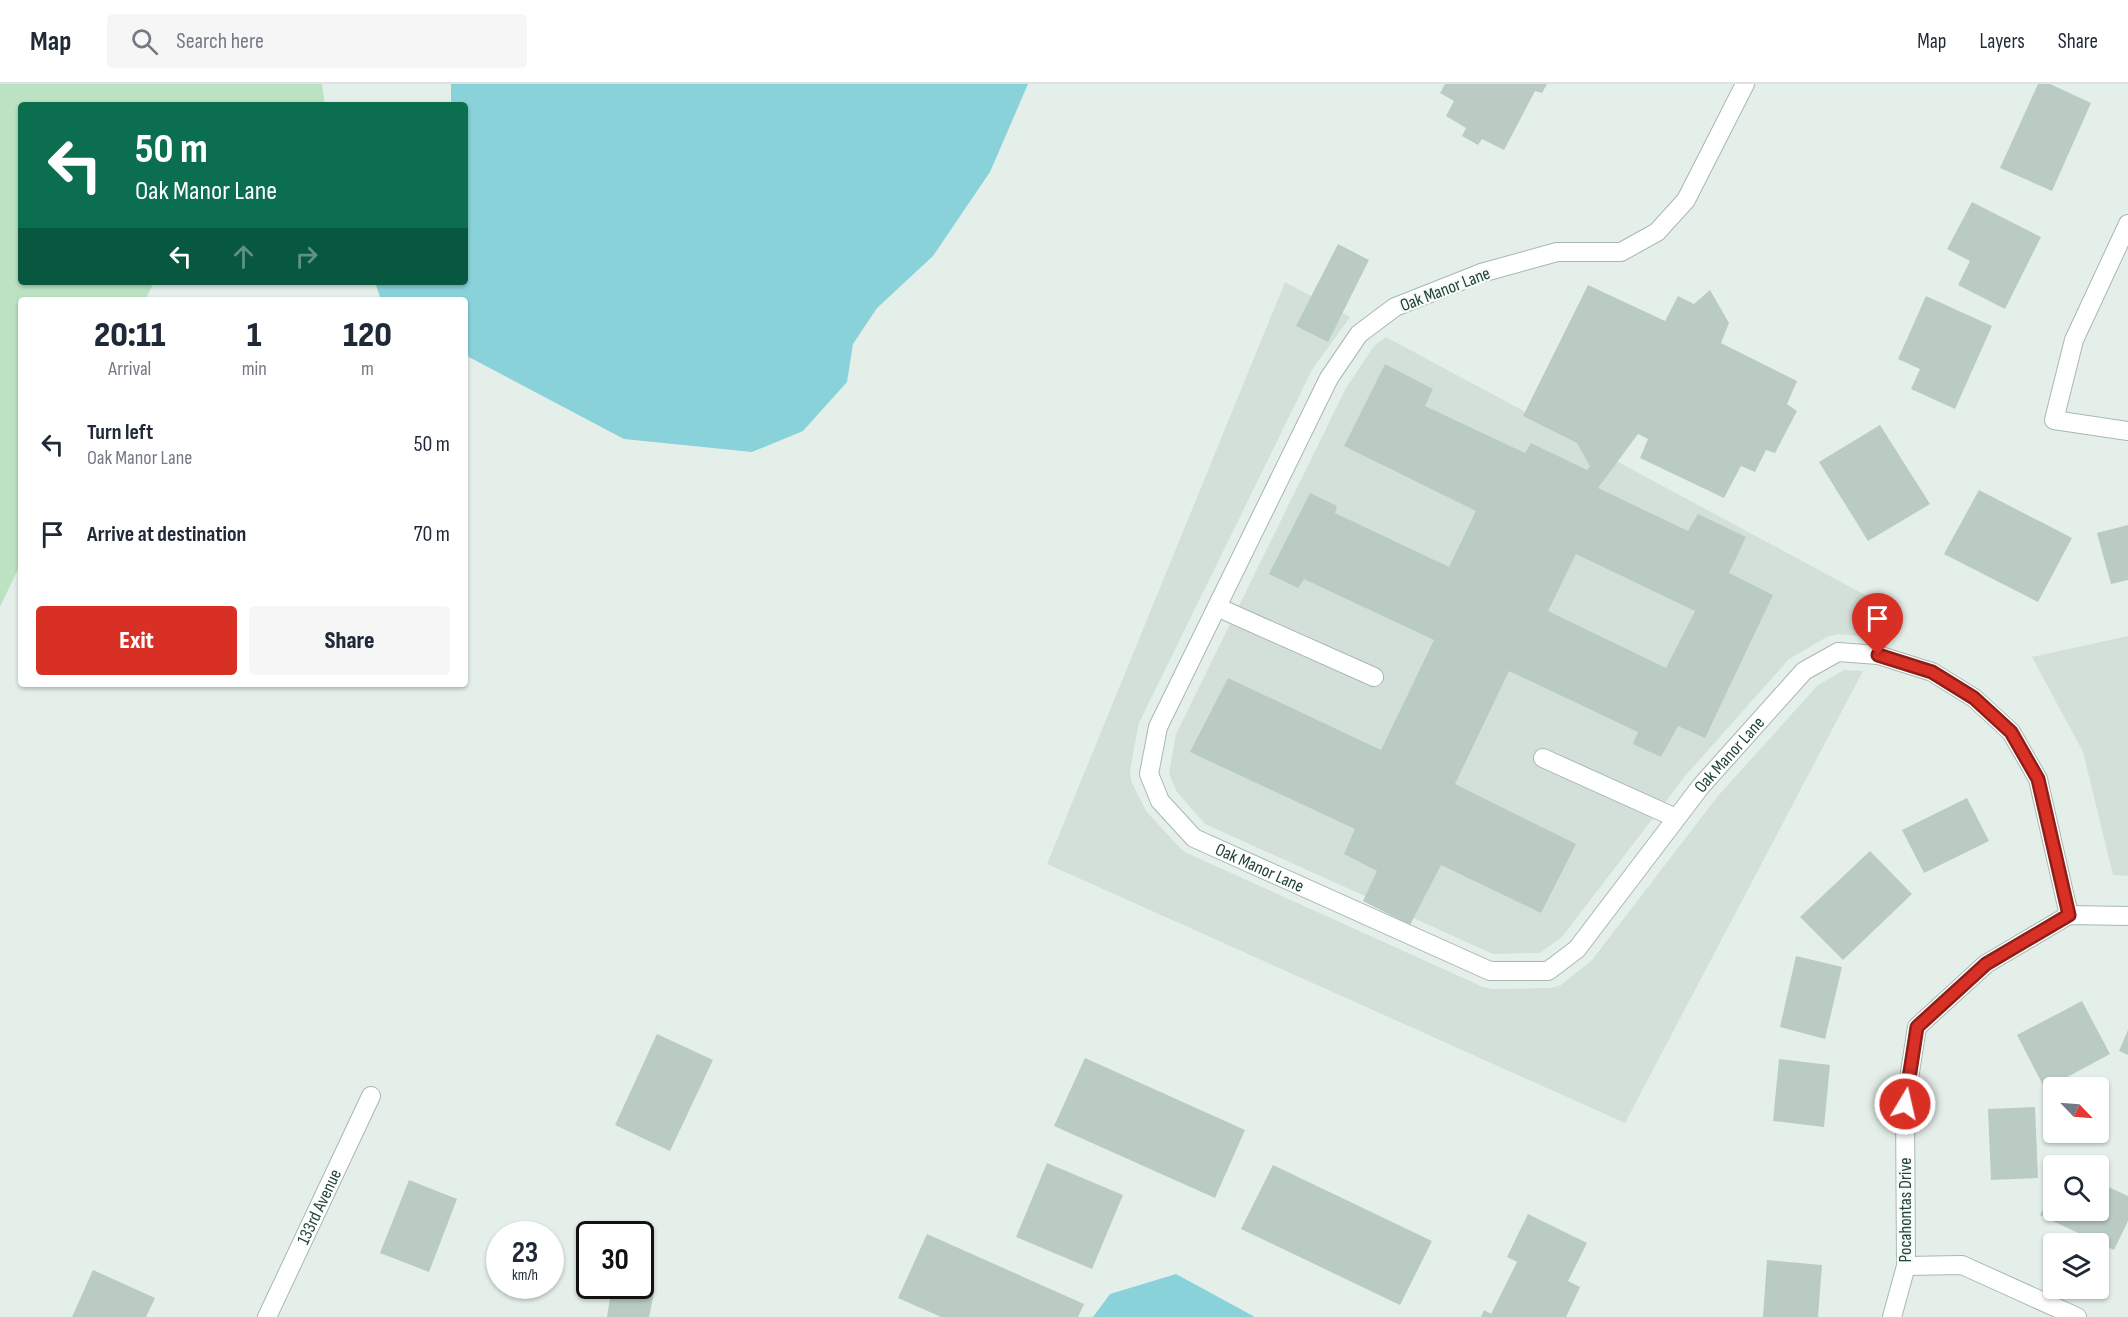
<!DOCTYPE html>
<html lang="en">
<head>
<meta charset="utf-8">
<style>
	:root { --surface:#fff; --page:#f6f6f7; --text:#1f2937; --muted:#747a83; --line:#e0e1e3; --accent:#d93025 }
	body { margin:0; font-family:"Sofia Sans Condensed",sans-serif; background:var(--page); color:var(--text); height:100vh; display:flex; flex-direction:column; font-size:22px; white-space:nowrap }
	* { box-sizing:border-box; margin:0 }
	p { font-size:20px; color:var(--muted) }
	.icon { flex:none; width:33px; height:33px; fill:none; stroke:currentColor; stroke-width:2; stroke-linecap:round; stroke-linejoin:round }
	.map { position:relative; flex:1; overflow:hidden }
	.side { position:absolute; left:18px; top:213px; width:450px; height:390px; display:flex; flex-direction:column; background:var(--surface); border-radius:6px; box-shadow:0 2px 4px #0004 }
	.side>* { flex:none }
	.top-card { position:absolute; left:18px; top:18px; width:450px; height:183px; border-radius:6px; box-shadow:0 2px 4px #0004; background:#0b6e4f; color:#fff; overflow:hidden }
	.needle { width:39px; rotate:115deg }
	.fabs { position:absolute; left:2043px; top:993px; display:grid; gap:12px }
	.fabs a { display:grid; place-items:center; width:66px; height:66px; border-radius:6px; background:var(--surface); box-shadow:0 2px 4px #0004; font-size:30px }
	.speed { position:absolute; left:486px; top:1137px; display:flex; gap:12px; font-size:30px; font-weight:700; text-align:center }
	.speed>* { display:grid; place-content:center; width:78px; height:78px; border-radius:50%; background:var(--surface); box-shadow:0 2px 4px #0004; line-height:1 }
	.speed small { font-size:15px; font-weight:400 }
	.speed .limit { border:3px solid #111; border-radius:9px; background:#fff; color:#111 }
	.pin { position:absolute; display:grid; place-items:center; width:51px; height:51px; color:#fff; margin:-62px -26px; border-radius:50% 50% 50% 0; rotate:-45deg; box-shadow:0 0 6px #0007 }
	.pin .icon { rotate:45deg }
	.me { position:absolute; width:66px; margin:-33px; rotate:9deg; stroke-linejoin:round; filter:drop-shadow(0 0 4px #0008) }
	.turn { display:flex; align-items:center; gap:21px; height:126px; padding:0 18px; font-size:27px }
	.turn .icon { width:78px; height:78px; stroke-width:2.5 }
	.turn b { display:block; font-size:42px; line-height:51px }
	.lanes { display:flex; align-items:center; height:57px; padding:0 18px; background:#0003; justify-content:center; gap:30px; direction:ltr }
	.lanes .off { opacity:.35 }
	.eta { display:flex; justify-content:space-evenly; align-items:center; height:102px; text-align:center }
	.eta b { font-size:36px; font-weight:800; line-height:42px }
	.primary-button { display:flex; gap:12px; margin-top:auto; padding:12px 18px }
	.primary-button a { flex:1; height:69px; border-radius:6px; background:var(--accent); color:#fff; font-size:24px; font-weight:800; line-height:69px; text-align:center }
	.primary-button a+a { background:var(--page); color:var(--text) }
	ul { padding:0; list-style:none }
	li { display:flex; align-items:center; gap:18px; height:90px; padding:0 18px }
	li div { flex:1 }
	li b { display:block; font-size:22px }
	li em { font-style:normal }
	header { display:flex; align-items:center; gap:36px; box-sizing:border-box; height:84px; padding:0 30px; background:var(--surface); border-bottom:2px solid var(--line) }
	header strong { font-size:28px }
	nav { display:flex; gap:33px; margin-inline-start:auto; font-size:21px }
	.search { width:420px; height:54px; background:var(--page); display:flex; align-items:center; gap:15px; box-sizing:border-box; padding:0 21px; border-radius:6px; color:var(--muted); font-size:22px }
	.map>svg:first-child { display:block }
	.built { fill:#d3e0d9 }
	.green { fill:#bce2c4 }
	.water { fill:#89d2d9 }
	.building { fill:#bacbc3; fill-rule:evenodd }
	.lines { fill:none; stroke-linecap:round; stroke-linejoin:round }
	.lane-casing { stroke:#a7b8b1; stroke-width:20 }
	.street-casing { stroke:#a7b8b1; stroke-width:20 }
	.lane { stroke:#fff; stroke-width:18 }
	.street { stroke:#fff; stroke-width:18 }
	.route-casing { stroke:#8d1f18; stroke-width:15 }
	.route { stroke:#d93025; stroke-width:10 }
	.labels { text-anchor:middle; stroke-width:4.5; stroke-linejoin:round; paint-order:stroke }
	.street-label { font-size:18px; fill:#224438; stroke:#f6fbf8 }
</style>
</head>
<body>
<header>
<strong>Map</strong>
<div class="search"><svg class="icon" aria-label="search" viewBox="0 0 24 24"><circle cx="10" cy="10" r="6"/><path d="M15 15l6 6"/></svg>Search here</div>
<nav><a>Map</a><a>Layers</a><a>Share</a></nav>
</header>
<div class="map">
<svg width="2128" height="1233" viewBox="0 0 2128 1233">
	<rect width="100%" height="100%" fill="#e5efea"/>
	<path class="built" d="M1285,198l65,35 -38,53 -173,353 -9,47 1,11 15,30 34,37 7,5 296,134 9,2 58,-1 11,-3 31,-25 125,-163 101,-112 26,-15 19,1 -238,452 -578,-259z
		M1386,253l509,274 -14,27 -43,-4 -11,3 -38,22 -103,116 -124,162 -22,16 -47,1 -288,-130 -28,-32 -8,-18 7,-40 170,-346 28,-42z
		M2128,552v240l-15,-1 -30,-123 -51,-95z"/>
	<path class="green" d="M0,0h322l3,21h-304v177h133l-9,18h-124v263l-21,44z"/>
	<path class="water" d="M451,0h577l-38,88 -57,84 -56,52 -24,36 -6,38 -44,49 -51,21 -128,-13 -159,-84v-55h-84l-6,-18h90v-177h-14z
		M1176,1190l79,43h-162l17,-23z"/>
	<path class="building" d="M1445,0h102l-5,9 -7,-2 -31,59 -22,-11 -4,6 -16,-9 4,-8 -20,-12 8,-15 -14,-8z
		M2038,0h12l41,19 -39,88 -52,-23z
		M1972,118l69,35 -36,72 -47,-24 12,-24 -23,-12z
		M1338,160l31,16 -41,82 -32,-16z
		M1588,201l77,36 13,-25 16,8 16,-14 19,33 -8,20 76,38 -10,23 10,7 -22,42 -9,-3 -11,22 -14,-6 -17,32 -84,-40 8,-19 -10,-5 -40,54 90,43 10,-17 48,23 -17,36 44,22 -68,143 -27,-12 -17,31 -28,-13 5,-12 -129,-61 -54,113 121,60 -35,69 -100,-48 -31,60 -47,-24 14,-30 -33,-17 11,-25 -165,-77 38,-74 153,72 53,-110 -130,-61 -6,9 -29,-14 41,-81 27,13 -2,7 114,54 27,-56 -132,-65 41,-82 48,25 -8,17 100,47 6,-10 56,27 3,-4 -13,-23 -54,-27zM1576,470l119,57 -29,57 -118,-57z
		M1926,212l66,30 -37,83 -44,-20 9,-20 -22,-10z
		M1880,341l50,79 -62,37 -49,-79z
		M1979,406l93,48 -34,64 -94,-48z
		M2128,441v55l-17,4 -14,-51z
		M1967,714l22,43 -65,32 -22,-43z
		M1870,767l42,43 -69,66 -43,-43z
		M1796,872l46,11 -17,72 -45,-12z
		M2082,917l28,53 -65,35 -28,-54z
		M2128,946v25l-9,-4z
		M657,950l56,26 -43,91 -55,-26z
		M1085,974l160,72 -30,68 -161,-72z
		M1779,975l51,6 -6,62 -51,-6z
		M2035,1023l3,71 -47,2 -3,-71z
		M1047,1079l76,32 -31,74 -76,-32z
		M1273,1081l159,76 -32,64 -159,-76z
		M409,1096l48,19 -28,73 -49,-19z
		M2098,1098l30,14v25l-14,29 -74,-35 14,-27v22h44z
		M1528,1130l59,29 -19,38 12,6 -14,30h-85l3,-7 7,4 26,-52 -10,-5z
		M927,1150l157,70 -6,13h-137l-43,-19z
		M1767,1176l55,5 -4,52h-55z
		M93,1186l62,28 -9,19h-74z
		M612,1202l42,6 -5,25h-42z"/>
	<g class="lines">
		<defs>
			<path id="lane" d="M1217,523l157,70
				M1543,674l133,60"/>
			<g id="street">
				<path id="s1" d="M1745,0l-59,116 -29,32 -36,20h-64l-76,21 -86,34 -36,27 -30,44 -171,349 -9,47 11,27 34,37 296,133h58l29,-22 124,-163 103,-115 34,-19 40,3 54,17 42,26 37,34 27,47 31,136"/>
				<path d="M2128,140l-54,116 -20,80 74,11"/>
				<path d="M1906,1182l56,-1 115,52"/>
				<path id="s2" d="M267,1233l104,-221"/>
				<path d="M1892,1233l14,-51 -1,-162 12,-77 69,-63 83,-49 59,1"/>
			</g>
		</defs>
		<use href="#lane" class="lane-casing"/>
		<use href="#street" class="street-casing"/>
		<use href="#lane" class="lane"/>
		<use href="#street" class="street"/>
	</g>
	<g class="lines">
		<defs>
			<path id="route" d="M1878,571l54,17 42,26 37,34 27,47 31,136 -83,49 -69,63 -12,77"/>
		</defs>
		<use href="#route" class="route-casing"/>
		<use href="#route" class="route"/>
	</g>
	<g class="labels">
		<g class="street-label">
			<text transform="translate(1445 205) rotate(-21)" y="6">Oak Manor Lane</text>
			<text dy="6" stroke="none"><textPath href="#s1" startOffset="1730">Oak Manor Lane</textPath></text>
			<text dy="6" stroke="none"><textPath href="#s1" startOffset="1136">Oak Manor Lane</textPath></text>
			<text dy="6" stroke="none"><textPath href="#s2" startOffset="122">133rd Avenue</textPath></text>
			<text transform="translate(1905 1126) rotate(-90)" y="6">Pocahontas Drive</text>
		</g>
	</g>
</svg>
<div class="fabs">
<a><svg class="needle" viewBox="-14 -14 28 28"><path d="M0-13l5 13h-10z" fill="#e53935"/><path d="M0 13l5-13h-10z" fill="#747a83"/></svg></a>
<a><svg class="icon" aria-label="search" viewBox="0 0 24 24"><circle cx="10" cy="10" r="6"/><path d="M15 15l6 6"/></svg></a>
<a><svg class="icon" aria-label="layers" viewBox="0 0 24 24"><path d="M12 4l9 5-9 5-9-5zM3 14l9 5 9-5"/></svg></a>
</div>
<div class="speed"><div>23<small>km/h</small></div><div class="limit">30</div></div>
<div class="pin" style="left:1878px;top:571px;background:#d93025"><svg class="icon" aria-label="arrive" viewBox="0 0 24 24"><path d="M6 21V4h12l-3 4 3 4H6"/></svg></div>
<svg class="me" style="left:1905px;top:1020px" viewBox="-20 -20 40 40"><circle r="17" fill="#d93025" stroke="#fff" stroke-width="3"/><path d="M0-11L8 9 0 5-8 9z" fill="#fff"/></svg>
<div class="top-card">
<div class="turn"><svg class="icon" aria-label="left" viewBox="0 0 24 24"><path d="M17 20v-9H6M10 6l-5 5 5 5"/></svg><div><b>50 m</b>Oak Manor Lane</div></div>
<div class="lanes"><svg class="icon" aria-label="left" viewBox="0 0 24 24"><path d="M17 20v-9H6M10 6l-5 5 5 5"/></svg><svg class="icon off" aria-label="ahead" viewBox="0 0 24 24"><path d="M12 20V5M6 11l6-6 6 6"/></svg><svg class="icon off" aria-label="right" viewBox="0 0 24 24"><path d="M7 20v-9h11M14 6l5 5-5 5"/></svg></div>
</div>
<section class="side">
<div class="eta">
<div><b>20:11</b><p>Arrival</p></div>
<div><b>1</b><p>min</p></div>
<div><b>120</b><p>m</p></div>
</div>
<ul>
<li><svg class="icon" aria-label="left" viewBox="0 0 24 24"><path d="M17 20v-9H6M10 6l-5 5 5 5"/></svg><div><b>Turn left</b><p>Oak Manor Lane</p></div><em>50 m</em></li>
<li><svg class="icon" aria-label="arrive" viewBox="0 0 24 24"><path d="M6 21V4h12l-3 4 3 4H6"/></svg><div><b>Arrive at destination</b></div><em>70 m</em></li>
</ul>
<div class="primary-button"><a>Exit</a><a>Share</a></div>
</section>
</div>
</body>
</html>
